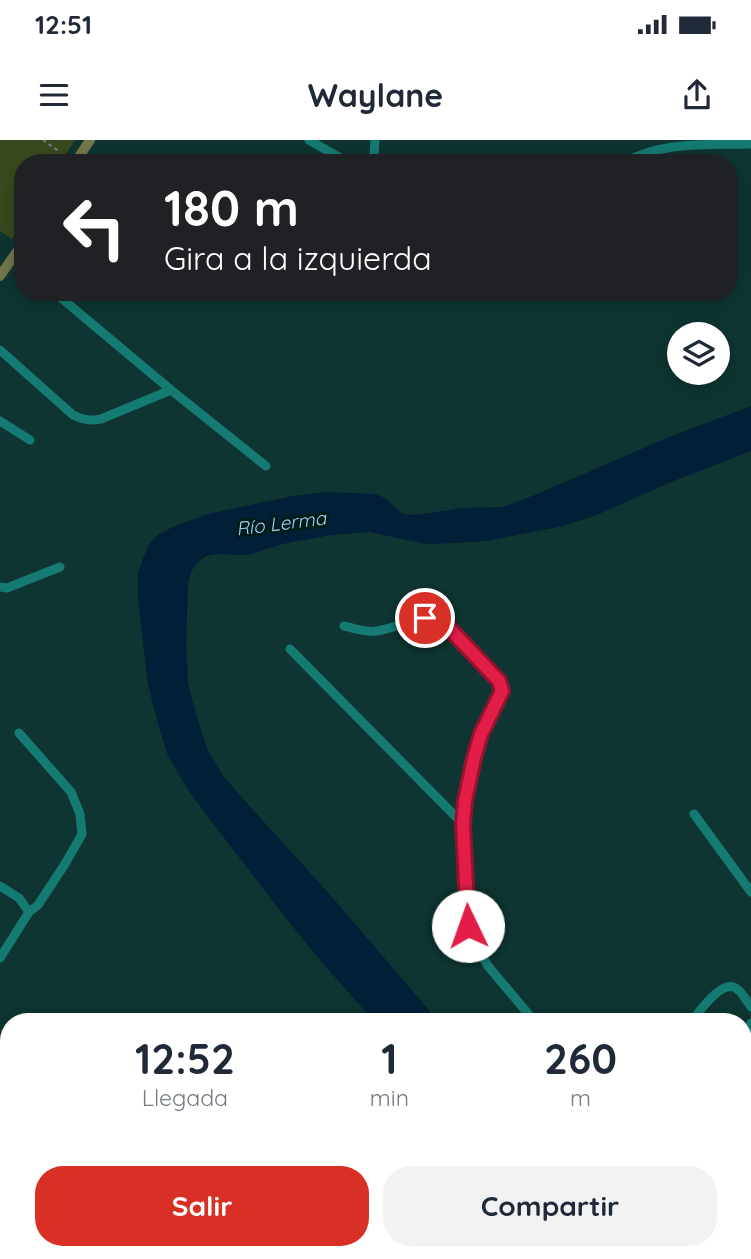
<!DOCTYPE html>
<html lang="es">
<head>
<meta charset="utf-8">
<style>
	:root { --surface:#fff; --page:#f2f2f3; --text:#1f2937; --muted:#747a83; --accent:#d93025 }
	body { margin:0; font-family:Quicksand,sans-serif; background:var(--page); color:var(--text); height:100vh; display:flex; flex-direction:column; font-size:26px; white-space:nowrap }
	* { box-sizing:border-box; margin:0 }
	p { font-size:23px; color:var(--muted) }
	.icon { flex:none; width:38px; height:38px; fill:none; stroke:currentColor; stroke-width:2; stroke-linecap:round; stroke-linejoin:round }
	.map { position:relative; flex:1; overflow:hidden }
	.panel { position:absolute; left:0px; top:873px; width:752px; height:247px; display:flex; flex-direction:column; background:var(--surface); border-radius:28px 28px 0 0; box-shadow:0 4px 18px #0003 }
	.panel>* { flex:none }
	.top-card { position:absolute; left:14px; top:14px; width:724px; height:147px; border-radius:28px; box-shadow:0 4px 18px #0003; background:#202124; color:#fff; overflow:hidden }
	.fabs { position:absolute; left:667px; top:182px; display:grid; gap:14px }
	.fabs a { display:grid; place-items:center; width:63px; height:63px; border-radius:50%; background:var(--surface); box-shadow:0 4px 18px #0003; font-size:35px }
	.pin { position:absolute; display:grid; place-items:center; width:60px; height:60px; color:#fff; margin:-30px; border:4px solid #fff; border-radius:50%; box-shadow:0 2px 7px #0007 }
	.me { position:absolute; width:77px; margin:-38px; rotate:357deg; stroke-linejoin:round; filter:drop-shadow(0 0 5px #0008) }
	.turn { display:flex; align-items:center; gap:24px; height:147px; padding:0 35px; font-size:32px }
	.turn .icon { width:91px; height:91px; stroke-width:2.5 }
	.turn b { display:block; font-size:49px; line-height:60px }
	.eta { display:flex; justify-content:space-evenly; align-items:center; height:119px; text-align:center }
	.eta b { font-size:42px; font-weight:700; line-height:49px }
	.button { display:flex; gap:14px; margin-top:auto; padding:14px 35px }
	.button a { flex:1; height:80px; border-radius:28px; background:var(--accent); color:#fff; font-size:28px; font-weight:700; line-height:80px; text-align:center }
	.button a+a { background:var(--page); color:var(--text) }
	.status { display:flex; justify-content:space-between; align-items:center; height:49px; padding:0 35px; background:var(--surface); direction:ltr }
	.status svg { height:19px; fill:currentColor }
	header { display:flex; justify-content:space-between; align-items:center; height:91px; padding:0 35px; background:var(--surface); font-size:32px; font-weight:700 }
	.map>svg:first-child { display:block }
	.green { fill:#3a491e }
	.water { fill:#011f36 }
	.building { fill:#53376f }
	.lines { fill:none; stroke-linecap:round; stroke-linejoin:round }
	.path { stroke:#5f8c86; stroke-width:2; stroke-dasharray:3.5 3.5; stroke-linecap:butt }
	.minor { stroke:#157b72; stroke-width:9 }
	.major { stroke:#737749; stroke-width:10 }
	.route-casing { stroke:#92132f; stroke-width:18 }
	.route { stroke:#e11d48; stroke-width:12 }
	.labels { text-anchor:middle; stroke-width:6; stroke-linejoin:round; paint-order:stroke }
	.water-label { font-size:19px; font-style:italic; fill:#a5d3fc; stroke:#011b18 }
</style>
</head>
<body>
<div class="status"><b>12:51</b><svg viewBox="0 0 49 12"><path d="M0 12V9h3v3zM5 12V6h3v6zM10 12V3h3v9zM15 12V0h3v12zM26 1h20v11H26zM47 4h2v5h-2z"/></svg></div>
<header><svg class="icon" aria-label="menu" viewBox="0 0 24 24"><path d="M4 6h16M4 12h16M4 18h16"/></svg>Waylane<svg class="icon" aria-label="share" viewBox="0 0 24 24"><path d="M12 15V3M7 8l5-5 5 5M5 13v7h14v-7"/></svg></header>
<div class="map">
<svg width="751" height="1119" viewBox="0 0 751 1119">
	<rect width="100%" height="100%" fill="#0e3531"/>
	<path class="green" d="M0,0h75l-15,23h-37v59l-11,17 -12,-8z"/>
	<path class="water" d="M751,266v45l-80,31 -74,33 -34,11 -77,15 -30,2 -30,1 -57,-12 -38,3 -49,9 -34,11 -31,-1 -11,2 -10,8 -5,8 -3,12 -2,62 2,37 7,28 13,40 16,26 20,23 88,97 107,125h-64l-50,-56 -40,-49 -73,-95 -23,-31 -21,-35 -10,-32 -10,-40 -10,-84v-26l5,-16 7,-15 9,-9 16,-8 33,-12 85,-18 33,-4 49,2 12,5 7,8 9,7 13,1 46,-7 41,-1 32,-12 132,-57z"/>
	<path class="building" d="M100,1111h54l-4,8h-55z"/>
	<g class="lines">
		<path class="path" d="M43,0l17,12"/>
		<path class="minor" d="M309,0l40,23
			M374,15l1,-15
			M623,23c39,-22 84,-18 128,-19
			M13,118l10,8
			M54,152l117,98 95,76
			M0,210l73,65c10,5 17,6 28,4l70,-29
			M0,281l30,19
			M0,447l7,1 53,-21
			M344,486c10,2 23,7 33,5 32,-5 37,-22 71,-4l51,54c7,14 -9,33 -15,46 -13,29 -19,65 -21,97l4,95 3,15 18,32 47,56
			M290,509l173,175
			M694,674l57,78
			M0,746l19,12 10,14
			M0,818l29,-46 9,-7 27,-41 17,-30 -2,-20 -9,-22 -52,-59
			M691,882c8,-10 32,-45 46,-33 6,4 10,13 14,18
			M744,895l7,-12
			M0,942l9,7
			M744,1018l7,-14
			M744,1090l7,4
			M0,1100l9,-13
			M237,1111l10,8
			M658,1111l5,8
			M88,1119l5,-8
			M163,1119l5,-8
			M691,1119l4,-8"/>
		<path class="major" d="M75,23l15,-23
			M0,136l23,-33"/>
	</g>
	<g class="lines">
		<defs>
			<path id="route" d="M425,478l12,3 11,6 51,54 3,10 -21,43 -7,24 -9,43 -2,23 5,102"/>
		</defs>
		<use href="#route" class="route-casing"/>
		<use href="#route" class="route"/>
	</g>
	<g class="labels">
		<g class="water-label">
			<text transform="translate(281 383) rotate(-7)" y="7">Río Lerma</text>
		</g>
	</g>
</svg>
<div class="fabs">
<a><svg class="icon" aria-label="layers" viewBox="0 0 24 24"><path d="M12 4l9 5-9 5-9-5zM3 14l9 5 9-5"/></svg></a>
</div>
<div class="pin" style="left:425px;top:478px;background:#d93025"><svg class="icon" aria-label="arrive" viewBox="0 0 24 24"><path d="M6 21V4h12l-3 4 3 4H6"/></svg></div>
<svg class="me" style="left:468px;top:786px" viewBox="-20 -20 40 40"><circle r="19" fill="#fff"/><path d="M0-13L10 11 0 6-10 11z" fill="#e11d48"/></svg>
<div class="top-card">
<div class="turn"><svg class="icon" aria-label="left" viewBox="0 0 24 24"><path d="M17 20v-9H6M10 6l-5 5 5 5"/></svg><div><b>180 m</b>Gira a la izquierda</div></div>
</div>
<section class="panel">
<div class="eta">
<div><b>12:52</b><p>Llegada</p></div>
<div><b>1</b><p>min</p></div>
<div><b>260</b><p>m</p></div>
</div>
<div class="button"><a>Salir</a><a>Compartir</a></div>
</section>
</div>
</body>
</html>
